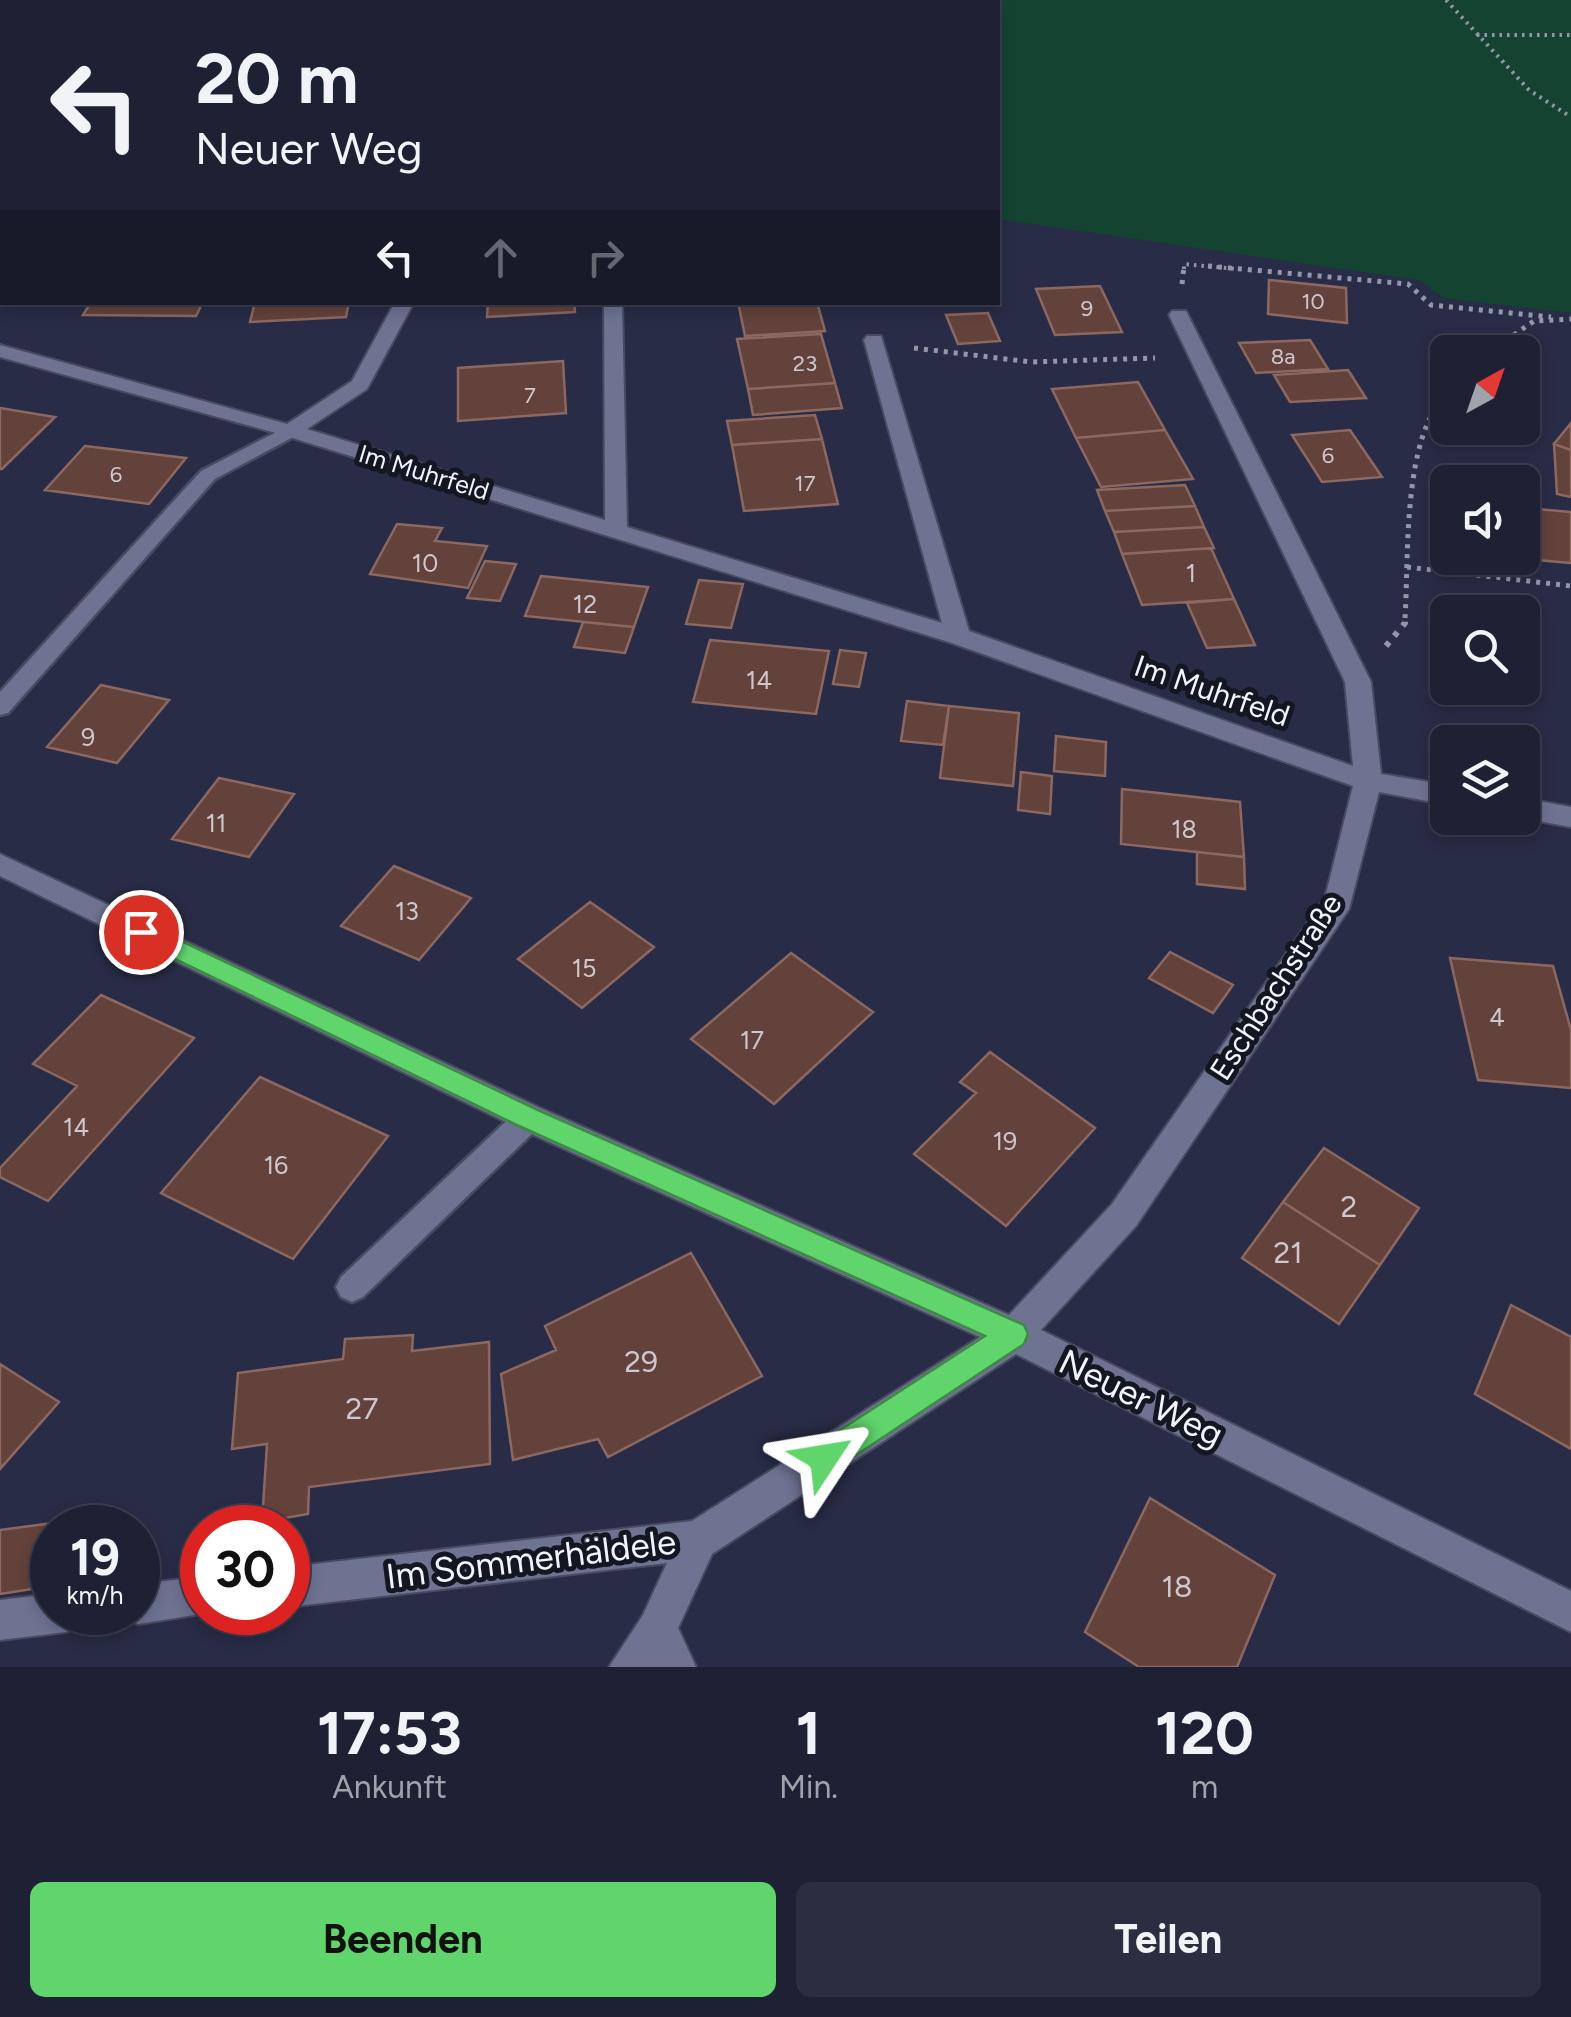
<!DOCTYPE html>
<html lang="de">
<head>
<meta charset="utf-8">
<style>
	:root { --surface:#1e2134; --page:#2b2e40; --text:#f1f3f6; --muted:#a1a3ac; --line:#3c3e4f; --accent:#60d56b }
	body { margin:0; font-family:Figtree,sans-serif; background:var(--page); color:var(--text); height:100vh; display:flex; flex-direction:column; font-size:38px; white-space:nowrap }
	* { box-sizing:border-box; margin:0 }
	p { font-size:32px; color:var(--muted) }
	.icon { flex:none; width:55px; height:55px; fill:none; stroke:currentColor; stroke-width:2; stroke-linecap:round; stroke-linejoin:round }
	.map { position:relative; height:1667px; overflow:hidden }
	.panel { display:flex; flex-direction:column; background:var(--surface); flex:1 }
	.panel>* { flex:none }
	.hud { position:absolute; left:0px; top:0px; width:1000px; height:305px; box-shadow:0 5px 15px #0003,0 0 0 2px var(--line); background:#1e2134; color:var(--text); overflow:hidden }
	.needle { width:65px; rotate:40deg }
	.controls { position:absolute; left:1430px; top:335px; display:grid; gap:20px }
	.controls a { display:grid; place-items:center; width:110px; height:110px; border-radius:15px; background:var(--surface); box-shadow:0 5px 15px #0003,0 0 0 2px var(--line); font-size:50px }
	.speed { position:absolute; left:30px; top:1505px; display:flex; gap:20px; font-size:50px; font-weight:700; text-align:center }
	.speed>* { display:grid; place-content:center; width:130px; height:130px; border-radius:50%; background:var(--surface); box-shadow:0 5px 15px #0003,0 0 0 2px var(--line); line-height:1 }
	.speed small { font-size:25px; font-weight:400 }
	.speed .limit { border:15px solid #d22; background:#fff; color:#111 }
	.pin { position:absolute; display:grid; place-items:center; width:85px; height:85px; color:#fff; margin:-42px; border:5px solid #fff; border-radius:50%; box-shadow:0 2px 10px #0007 }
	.me { position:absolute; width:110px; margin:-55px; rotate:57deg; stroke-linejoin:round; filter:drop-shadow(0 0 8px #0008) }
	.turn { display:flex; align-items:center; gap:35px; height:210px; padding:0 30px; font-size:45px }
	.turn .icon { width:130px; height:130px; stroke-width:2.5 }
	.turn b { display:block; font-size:70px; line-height:85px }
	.lanes { display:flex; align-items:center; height:95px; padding:0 30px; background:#0003; justify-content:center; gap:50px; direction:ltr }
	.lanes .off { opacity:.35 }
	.eta { display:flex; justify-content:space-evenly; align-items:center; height:170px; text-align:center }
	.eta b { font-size:60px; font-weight:700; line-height:70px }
	.action { display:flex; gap:20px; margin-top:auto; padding:20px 30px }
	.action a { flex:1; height:115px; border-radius:15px; background:var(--accent); color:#111; font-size:40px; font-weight:700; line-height:115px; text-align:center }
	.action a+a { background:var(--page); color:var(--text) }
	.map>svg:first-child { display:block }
	.green { fill:#144431 }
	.building { fill:#63423b; stroke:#8c6860; stroke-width:2.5 }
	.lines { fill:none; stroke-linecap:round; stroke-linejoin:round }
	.service-casing { stroke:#484a5f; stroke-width:5 }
	.minor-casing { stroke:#484a5f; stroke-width:4 }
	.path-far2 { stroke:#9497a9; stroke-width:4; stroke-dasharray:2.5 5; stroke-linecap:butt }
	.path-far1 { stroke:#9497a9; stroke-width:5; stroke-dasharray:4 6; stroke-linecap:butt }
	.path { stroke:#9497a9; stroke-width:6; stroke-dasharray:5 8; stroke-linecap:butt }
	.service { fill:#6e7392; fill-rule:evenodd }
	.minor { fill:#6e7392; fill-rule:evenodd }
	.route { fill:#60d56b; stroke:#3e8a46; stroke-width:2.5 }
	.labels { text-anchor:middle; stroke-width:10; stroke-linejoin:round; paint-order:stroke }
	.far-number-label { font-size:22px; fill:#cec8ce }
	.far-street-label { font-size:25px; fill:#f2f4ff; stroke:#141621 }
	.number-label { font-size:25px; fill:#cec8ce }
	.street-label { font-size:30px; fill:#f2f4ff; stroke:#141621 }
	.near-number-label { font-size:30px; fill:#cec8ce }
	.near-street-label { font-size:35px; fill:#f2f4ff; stroke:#141621 }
</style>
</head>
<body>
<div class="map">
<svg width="1571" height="1667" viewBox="0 0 1571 1667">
	<rect width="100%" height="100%" fill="#282c46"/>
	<path class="green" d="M888,0h683v313l-127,-15 -25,-18 -421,-61v-217z"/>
	<path class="building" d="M1269,280l77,8 1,35 -79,-9z
		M1100,286l22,46 -67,3 -19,-46z
		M91,302h112l-7,14 -113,-1z
		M255,302h94l-3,15 -96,5z
		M488,302h86l1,10 -88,5z
		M738,302h79l8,29 -80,5z
		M988,313l12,28 -42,3 -12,-29z
		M821,334l14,49 -87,6 -11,-50z
		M1310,340l18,29 -72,4 -17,-30z
		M563,361l3,52 -108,8v-53z
		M1348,370l18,28 -76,4 -16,-27z
		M1138,382l27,48 -89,8 -24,-49z
		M835,383l7,25 -89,7 -5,-26z
		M0,408l55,9 -53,52h-2z
		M815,415l7,24 -90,6 -5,-24z
		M1571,423v27l-17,-6z
		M1165,430l28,49 -92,8 -25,-49z
		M1350,430l32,47 -60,5 -30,-47z
		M822,439l16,65 -94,7 -12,-66z
		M1554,444l17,6v47l-14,-3z
		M85,446l101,12 -37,46 -104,-14z
		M1185,485l10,21 -90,5 -8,-21z
		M1195,506l9,21 -90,5 -9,-21z
		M1525,508l46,4v51l-34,-3z
		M397,524l45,4 -7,13 52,5 -19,42 -98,-14z
		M1204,527l10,21 -92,6 -8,-22z
		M1211,548l23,51 -92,6 -20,-51z
		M485,561l31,3 -16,37 -33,-3z
		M541,576l107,11 -14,40 -109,-11z
		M699,580l44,4 -12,44 -45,-4z
		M1234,599l21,46 -48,3 -20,-45z
		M583,622l51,5 -9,26 -51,-6z
		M710,640l119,11 -13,63 -123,-12z
		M840,650l26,3 -7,34 -26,-3z
		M101,685l68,15 -52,63 -70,-16z
		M907,701l42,5 -6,39 -42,-4z
		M949,706l70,7 -6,73 -73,-8z
		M1056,736l50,6 -1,34 -51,-5z
		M1021,772l31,4 -2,38 -32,-4z
		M219,778l75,16 -45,63 -77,-18z
		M1122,789l118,13 4,55 -123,-13z
		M1197,852l47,5 1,32 -48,-5z
		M394,866l77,32 -52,62 -78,-34z
		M590,902l64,45 -72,61 -64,-49z
		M1170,952l63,33 -20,28 -64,-35z
		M791,953l82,59 -99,92 -83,-65z
		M1450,958l103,8 18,64v58l-93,-8z
		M101,995l93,43 -146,163 -48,-24v-9l77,-82 -44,-22z
		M990,1052l105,76 -89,98 -92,-72 62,-61 -16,-11z
		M260,1077l128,59 -95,123 -132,-66z
		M1324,1148l95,60 -39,57 -97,-63z
		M1283,1202l97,63 -41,59 -97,-66z
		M691,1253l71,123 -154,81 -10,-18 -85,21 -12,-86 55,-24 -11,-24z
		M1511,1305l60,32v112l-96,-55z
		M413,1335l-1,16 77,-9 1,122 -181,23 -1,27 -46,8 5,-78 -35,5 6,-76 105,-14 2,-20z
		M0,1364l59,38 -59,67z
		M1150,1498l125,77 -38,92h-98l-54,-35z
		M98,1517l-2,11h-44v58l-52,8v-64z"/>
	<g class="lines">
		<defs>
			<path id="service" d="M290,425l10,6 -3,4 -82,44 -207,234 -8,2v-23l201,-221z
				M529,1106l10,3 5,9 -5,9 -176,170 -11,5 -11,-5 -5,-10 5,-10 178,-168z"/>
			<path id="minor" d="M395,302h19l-47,87 -60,40 298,91 -1,-218h18l5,225 315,96 -78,-283 3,-4h14l88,295 384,135 -8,-84 -176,-367 3,-4h14l185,371 10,92 67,11v20l-69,-13 -30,117 -213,317 -95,104 530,261v41l-555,-278 -304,200 -34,74 18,39h-87l34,-52 24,-52 -379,44v-40l404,-46 288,-184 -462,-209 -518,-252v-22l540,254 469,207 103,-111 213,-306 28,-112 -404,-144 -666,-207 -283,-78v-12l287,79 65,-43z
				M1522,798l49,9v20l-50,-9z
				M202,1577v35h11l-75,12 -14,-6 -2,-6h16v-28z
				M52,1594v18h34l-6,14 -14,6 -66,8v-40z"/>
		</defs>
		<use href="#service" class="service-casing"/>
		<use href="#minor" class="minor-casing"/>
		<path class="path-far2" d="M1446,0l83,90 42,27
			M48,2l5,-2
			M1477,35h94
			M1184,269v-5l52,5"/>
		<path class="path-far1" d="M1208,266l200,18 23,21 120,12
			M1182,284l2,-18
			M914,348l117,14 124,-4
			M1489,352l45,-31 37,-2
			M1407,567l164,19
			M1405,618c4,-62 -3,-183 43,-225"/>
		<path class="path" d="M1386,646l19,-23v-8"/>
		<use href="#service" class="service"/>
		<use href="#minor" class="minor"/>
	</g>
	<path class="route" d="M141,922l397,188 486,215 4,9 -4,10 -189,125 -11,4 -10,-4 -5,-11 5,-11 171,-111 -466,-210 -387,-188 -3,-6 3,-7z"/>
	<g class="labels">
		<g class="far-number-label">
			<text x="1313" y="309">10</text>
			<text x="1087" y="316">9</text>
			<text x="1283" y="364">8a</text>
			<text x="805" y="371">23</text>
			<text x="530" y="403">7</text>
			<text x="1328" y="463">6</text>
			<text x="116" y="482">6</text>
			<text x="805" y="491">17</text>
		</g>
		<g class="far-street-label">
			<text transform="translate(424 472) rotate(17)" y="9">Im Muhrfeld</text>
		</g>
		<g class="number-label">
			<text x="425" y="572">10</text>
			<text x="1191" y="582">1</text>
			<text x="585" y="613">12</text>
			<text x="759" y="689">14</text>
			<text x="88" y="746">9</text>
			<text x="216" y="832">11</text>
			<text x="1184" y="838">18</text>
			<text x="407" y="920">13</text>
			<text x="584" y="977">15</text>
			<text x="1497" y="1026">4</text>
			<text x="752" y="1049">17</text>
			<text x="76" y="1136">14</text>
			<text x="1005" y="1150">19</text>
			<text x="276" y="1174">16</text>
		</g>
		<g class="street-label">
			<text transform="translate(1212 691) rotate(19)" y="10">Im Muhrfeld</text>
			<text transform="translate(1276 987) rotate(-57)" y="10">Eschbachstraße</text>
		</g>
		<g class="near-number-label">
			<text x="1349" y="1217">2</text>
			<text x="1288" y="1263">21</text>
			<text x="641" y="1372">29</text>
			<text x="362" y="1419">27</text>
			<text x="1177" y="1597">18</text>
		</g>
		<g class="near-street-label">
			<text transform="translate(1141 1398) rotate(26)" y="12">Neuer Weg</text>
			<text transform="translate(531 1559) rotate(-7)" y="12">Im Sommerhäldele</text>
		</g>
	</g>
</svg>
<div class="controls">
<a><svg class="needle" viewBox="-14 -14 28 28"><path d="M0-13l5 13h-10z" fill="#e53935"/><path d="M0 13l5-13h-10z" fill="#a1a3ac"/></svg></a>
<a><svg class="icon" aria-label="sound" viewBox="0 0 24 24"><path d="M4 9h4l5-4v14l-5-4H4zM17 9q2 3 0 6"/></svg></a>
<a><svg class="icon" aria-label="search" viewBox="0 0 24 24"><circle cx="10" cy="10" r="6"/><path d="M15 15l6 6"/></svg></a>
<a><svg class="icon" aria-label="layers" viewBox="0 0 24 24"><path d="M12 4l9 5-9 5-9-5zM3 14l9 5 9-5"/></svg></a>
</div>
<div class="speed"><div>19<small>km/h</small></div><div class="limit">30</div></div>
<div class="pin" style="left:141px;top:932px;background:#d93025"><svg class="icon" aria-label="arrive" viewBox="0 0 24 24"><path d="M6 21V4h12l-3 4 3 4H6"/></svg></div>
<svg class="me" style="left:824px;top:1458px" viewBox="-20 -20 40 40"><path d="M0-17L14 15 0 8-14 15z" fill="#60d56b" stroke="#fff" stroke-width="4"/></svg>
<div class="hud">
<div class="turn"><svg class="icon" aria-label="left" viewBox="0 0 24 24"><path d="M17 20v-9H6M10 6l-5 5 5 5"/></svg><div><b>20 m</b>Neuer Weg</div></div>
<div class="lanes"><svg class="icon" aria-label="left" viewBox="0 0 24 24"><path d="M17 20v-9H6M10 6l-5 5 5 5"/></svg><svg class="icon off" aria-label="ahead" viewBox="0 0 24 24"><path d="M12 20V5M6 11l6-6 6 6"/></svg><svg class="icon off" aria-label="right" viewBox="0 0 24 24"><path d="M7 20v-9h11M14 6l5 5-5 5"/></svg></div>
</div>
</div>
<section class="panel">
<div class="eta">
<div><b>17:53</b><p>Ankunft</p></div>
<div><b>1</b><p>Min.</p></div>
<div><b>120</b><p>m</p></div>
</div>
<div class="action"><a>Beenden</a><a>Teilen</a></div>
</section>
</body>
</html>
